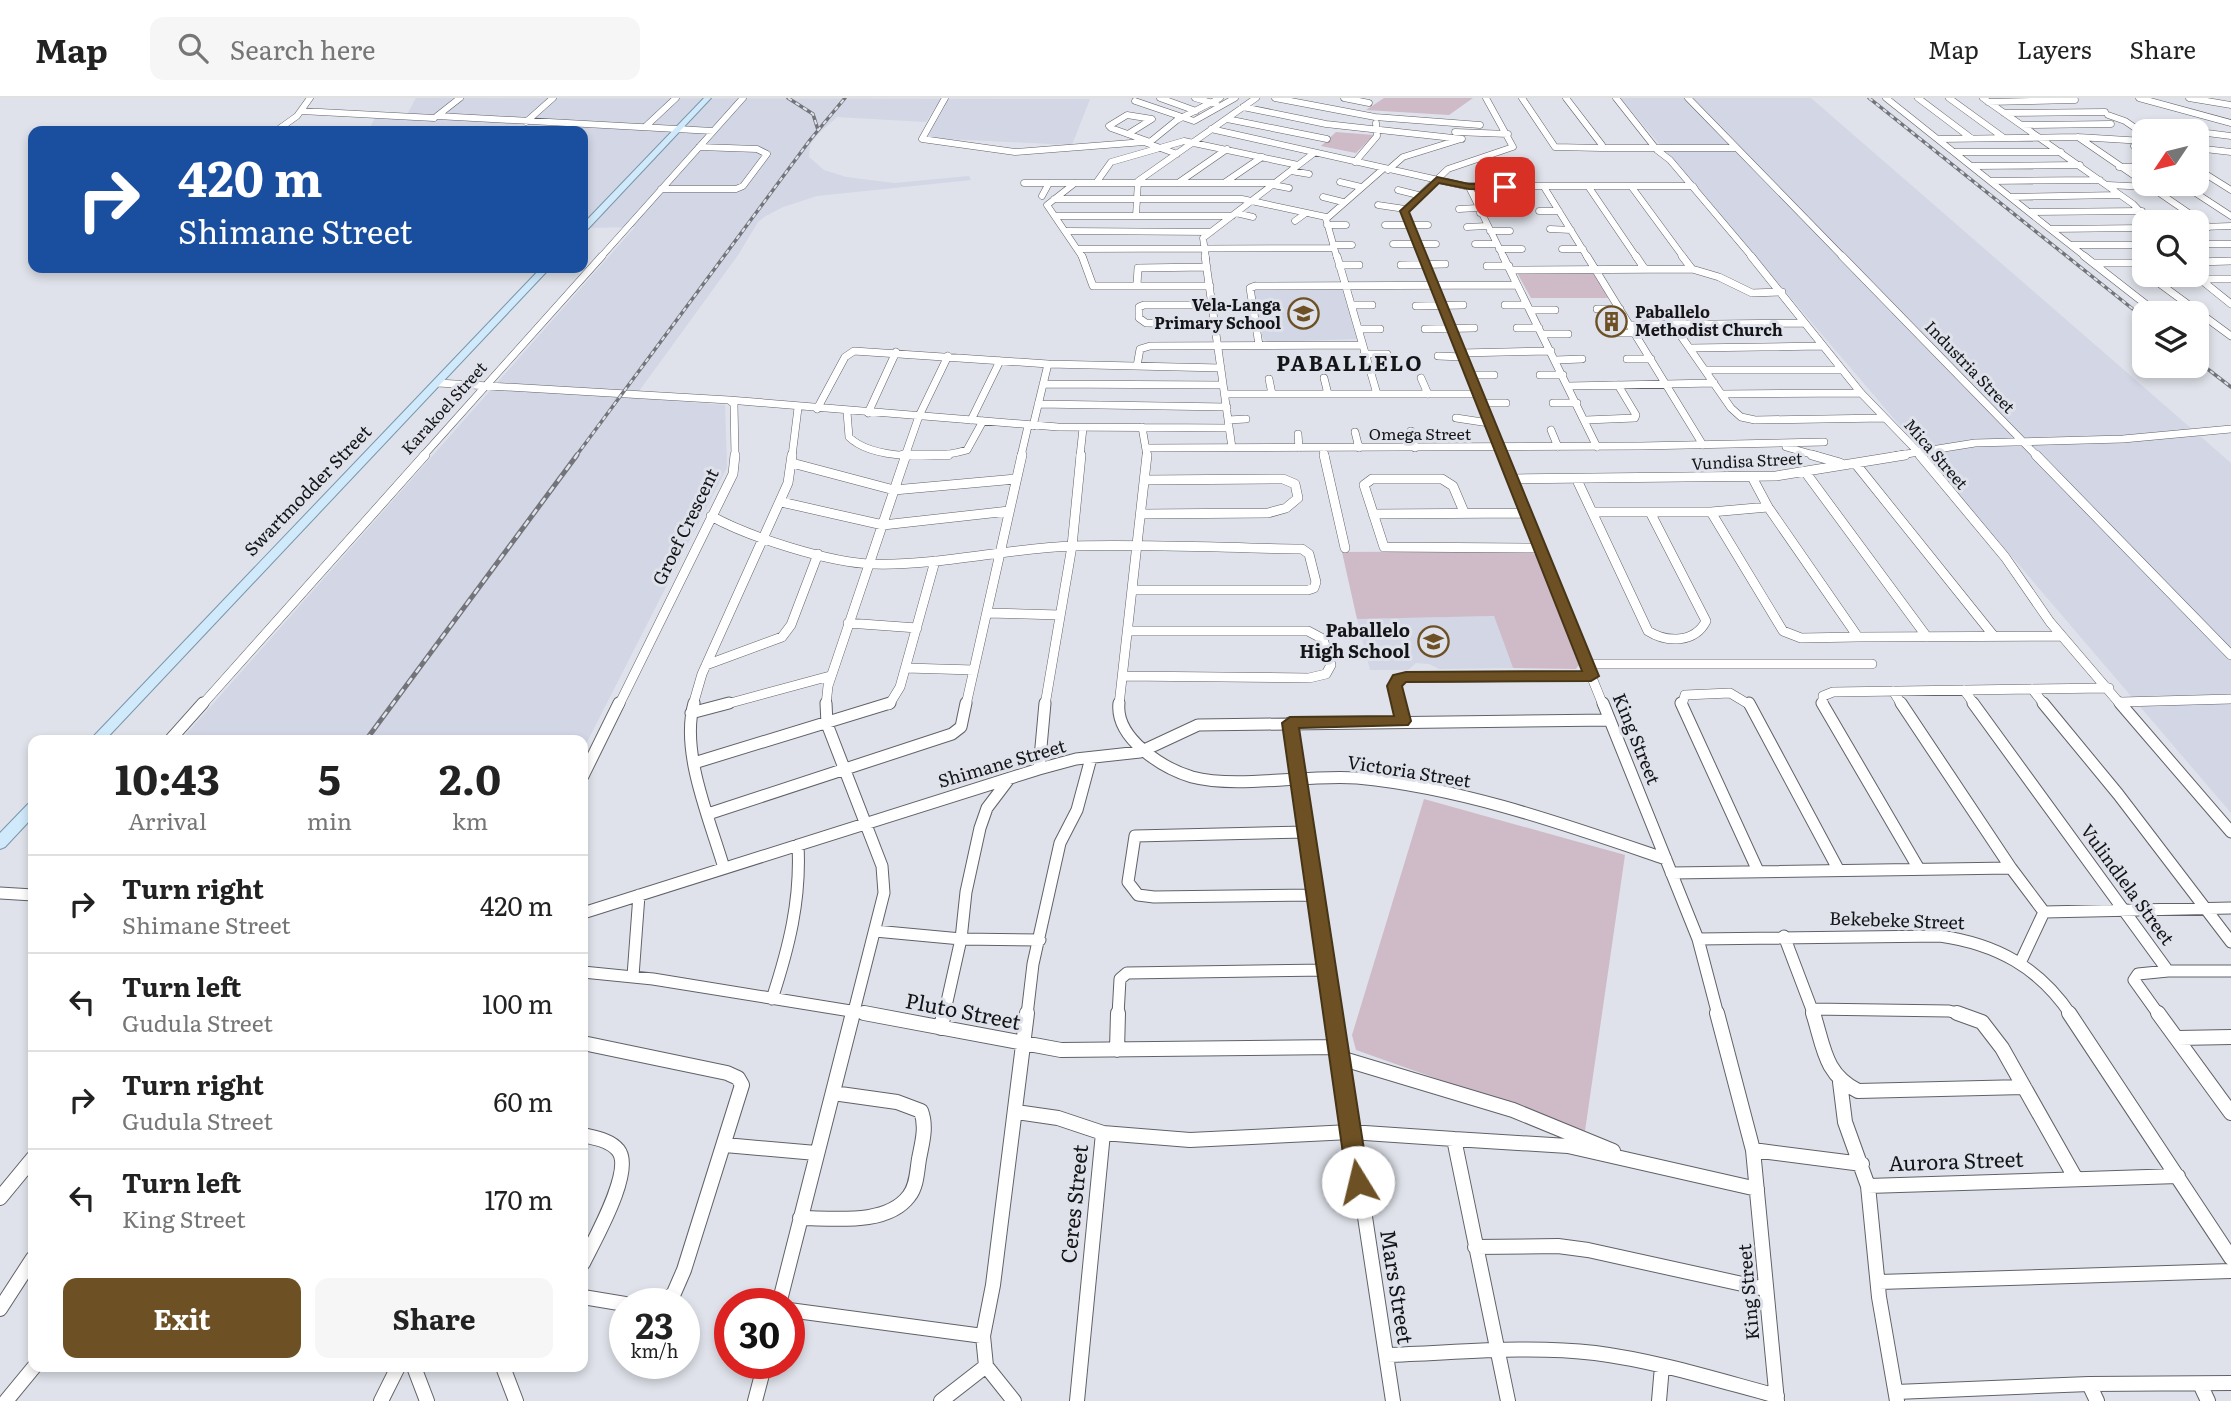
<!DOCTYPE html>
<html lang="en">
<head>
<meta charset="utf-8">
<style>
	:root { --surface:#fff; --page:#f6f6f6; --text:#222; --muted:#767676; --line:#e0e0e0; --accent:#6d5124 }
	body { margin:0; font-family:Literata,serif; background:var(--page); color:var(--text); height:100vh; display:flex; flex-direction:column; font-size:26px; white-space:nowrap }
	* { box-sizing:border-box; margin:0 }
	p { font-size:23px; color:var(--muted) }
	.icon { flex:none; width:38px; height:38px; fill:none; stroke:currentColor; stroke-width:2; stroke-linecap:round; stroke-linejoin:round }
	.map { position:relative; flex:1; overflow:hidden }
	.side { position:absolute; left:28px; top:637px; width:560px; height:637px; display:flex; flex-direction:column; background:var(--surface); border-radius:14px; box-shadow:0 4px 10px #0003 }
	.side>* { flex:none }
	.hud { position:absolute; left:28px; top:28px; width:560px; height:147px; border-radius:14px; box-shadow:0 4px 10px #0003; background:#1a4fa0; color:#fff; overflow:hidden }
	.needle { width:46px; rotate:235deg }
	.tools { position:absolute; left:2132px; top:21px; display:grid; gap:14px }
	.tools a { display:grid; place-items:center; width:77px; height:77px; border-radius:14px; background:var(--surface); box-shadow:0 4px 10px #0003; font-size:35px }
	.speed { position:absolute; left:609px; top:1190px; display:flex; gap:14px; font-size:35px; font-weight:700; text-align:center }
	.speed>* { display:grid; place-content:center; width:91px; height:91px; border-radius:50%; background:var(--surface); box-shadow:0 4px 10px #0003; line-height:1 }
	.speed small { font-size:18px; font-weight:400 }
	.speed .limit { border:10px solid #d22; background:#fff; color:#111 }
	.pin { position:absolute; display:grid; place-items:center; width:60px; height:60px; color:#fff; margin:-30px; border-radius:14px; box-shadow:0 4px 10px #0006 }
	.me { position:absolute; width:77px; margin:-38px; rotate:351deg; stroke-linejoin:round; filter:drop-shadow(0 0 5px #0008) }
	.turn { display:flex; align-items:center; gap:24px; height:147px; padding:0 35px; font-size:32px }
	.turn .icon { width:91px; height:91px; stroke-width:2.5 }
	.turn b { display:block; font-size:49px; line-height:60px }
	.eta { display:flex; justify-content:space-evenly; align-items:center; height:119px; text-align:center }
	.eta b { font-size:42px; font-weight:700; line-height:49px }
	.primary-button { display:flex; gap:14px; margin-top:auto; padding:14px 35px }
	.primary-button a { flex:1; height:80px; border-radius:14px; background:var(--accent); color:#fff; font-size:28px; font-weight:700; line-height:80px; text-align:center }
	.primary-button a+a { background:var(--page); color:var(--text) }
	ul { padding:0; list-style:none }
	li { display:flex; align-items:center; gap:21px; height:98px; padding:0 35px; border-top:2px solid var(--line) }
	li div { flex:1 }
	li b { display:block; font-size:26px }
	li em { font-style:normal }
	header { display:flex; align-items:center; gap:42px; box-sizing:border-box; height:98px; padding:0 35px; background:var(--surface); border-bottom:2px solid var(--line) }
	header strong { font-size:33px }
	nav { display:flex; gap:38px; margin-inline-start:auto; font-size:24px }
	.search { width:490px; height:63px; background:var(--page); display:flex; align-items:center; gap:18px; box-sizing:border-box; padding:0 24px; border-radius:14px; color:var(--muted); font-size:26px }
	.map>svg:first-child { display:block }
	.built { fill:#d2d6e5 }
	.green { fill:#cfbac8 }
	.lines { fill:none; stroke-linecap:round; stroke-linejoin:round }
	.minor-far4-casing { stroke:#606268; stroke-width:7 }
	.minor-far3-casing { stroke:#606268; stroke-width:8 }
	.minor-far2-casing { stroke:#606268; stroke-width:10 }
	.minor-far1-casing { stroke:#606268; stroke-width:13 }
	.minor-casing { stroke:#606268; stroke-width:16 }
	.major-casing { stroke:#7996aa; stroke-width:2 }
	.minor-far4 { stroke:#fff; stroke-width:6 }
	.minor-far3 { stroke:#fff; stroke-width:7 }
	.minor-far2 { stroke:#fff; stroke-width:9 }
	.minor-far1 { stroke:#fff; stroke-width:11 }
	.minor { stroke:#fff; stroke-width:14 }
	.major { fill:#d0eafb; fill-rule:evenodd }
	.rail-far1-casing { stroke:#727479; stroke-width:3.5 }
	.rail-casing { stroke:#727479; stroke-width:5 }
	.rail-far1 { stroke:#dfe2ea; stroke-width:2; stroke-dasharray:4.5; stroke-linecap:butt }
	.rail { stroke:#dfe2ea; stroke-width:2.5; stroke-dasharray:7; stroke-linecap:butt }
	.route { fill:#6d5124; stroke:#473517; stroke-width:2 }
	.labels { text-anchor:middle; stroke-width:6; stroke-linejoin:round; paint-order:stroke }
	.far-poi-label { font-size:16px; font-weight:bold; fill:#141518; stroke:#dfe2ea; text-anchor:end }
	.far-street-label { font-size:16px; fill:#141518; stroke:#dfe2ea }
	.street-label { font-size:18px; fill:#141518; stroke:#dfe2ea }
	.poi-label { font-size:18px; font-weight:bold; fill:#141518; stroke:#dfe2ea; text-anchor:end }
	.far-district-label { font-size:21px; font-weight:bold; letter-spacing:2px; fill:#141518; stroke:#dfe2ea }
	.near-street-label { font-size:21px; fill:#141518; stroke:#dfe2ea }
</style>
</head>
<body>
<header>
<strong>Map</strong>
<div class="search"><svg class="icon" aria-label="search" viewBox="0 0 24 24"><circle cx="10" cy="10" r="6"/><path d="M15 15l6 6"/></svg>Search here</div>
<nav><a>Map</a><a>Layers</a><a>Share</a></nav>
</header>
<div class="map">
<svg width="2231" height="1303" viewBox="0 0 2231 1303">
	<rect width="100%" height="100%" fill="#dfe2ea"/>
	<path class="built" d="M416,0l674,1 -18,46 -145,-7 18,-32h-9l-10,16 -89,-5 -19,17 -8,11 -1,12 15,13 22,7 48,6 75,-7 2,4 -154,16 -34,11 -19,10 -6,5 -20,33 -104,143 91,7 2,62 -144,283v-10h-402l454,-513 -52,1v-97h-215l8,-15 29,2z
		M1620,0h191l420,365v350z
		M1254,191h88l15,50 -89,3 -5,-3z
		M1494,518l19,52 -74,1 -10,-5 -13,-1 -8,7h-38l-13,-51z"/>
	<path class="green" d="M1384,0h89l-24,17 -83,-5z
		M1336,34l38,3 -18,18 -35,-7z
		M1592,172l16,28h-77l-15,-27z
		M1529,453l7,4 43,110 -3,4 -63,-1 -19,-52 -137,3 -15,-67z
		M1424,701l201,56 -40,276 -229,-81 -4,-15z"/>
	<g class="lines">
		<defs>
			<path id="minor-far4" d="M460,0l-23,18 276,15
				M945,0l-23,41 93,13 129,-10 33,12
				M1160,0l36,13
				M1195,0l21,6
				M1275,0l100,19 105,8
				M1344,0l25,5
				M1522,0l33,49 46,1 1,-3 -36,-47
				M1616,0l41,52 13,10 83,98
				M1688,0l156,160
				M1886,0l164,131
				M1918,0l53,40
				M1949,0l55,40
				M1983,0l150,106 17,18
				M2139,0l92,25
				M2189,0l42,7
				M1135,3l59,20 41,-23
				M1988,4l87,-2
				M1243,9l83,17 136,15
				M301,13l133,7
				M2004,15l101,-1
				M2108,17l17,6 19,13
				M1227,21l100,20
				M526,24l27,-24
				M2022,27l89,-1
				M645,29l31,-29
				M1211,31l254,57h228l2,3
				M276,33l21,-15 13,-18
				M2191,33l40,5
				M1455,34l53,2
				M1128,36l24,-15 -25,-4 -18,11 2,2 39,14 27,-22 43,-22
				M2078,39l131,90
				M1940,41l138,-2 66,4
				M2140,43l-6,5 10,11
				M1601,50h135
				M2196,50l35,4
				M1955,54h106
				M1355,64l22,-26 -1,-13
				M1973,68l107,-1
				M2119,69h25
				M2196,70l35,22
				M1388,72l15,-13 58,-18
				M1291,73l18,3
				M1991,83l109,-1
				M1340,84l21,5
				M1024,85h50
				M1096,85l15,-21 73,-21 114,24
				M1178,85l49,-34
				M1224,85l38,-26
				M2182,86l49,32
				M1273,87l16,3
				M2108,87l41,2
				M1588,88l49,72
				M1631,88l53,72
				M1469,89l35,71
				M1544,89l44,71
				M661,91h75l7,-3 24,-32 -10,-5 -58,-2
				M1398,92l20,5
				M1042,98l7,-13
				M1323,99l20,5
				M2011,99l109,-2
				M1054,101h188l84,18
				M1378,107l27,4
				M1459,111l19,-1
				M1539,113h20
				M2030,114l112,-1
				M1236,115l17,4
				M1480,115h20
				M1056,118h176
				M1136,118l2,-35 118,-83
				M1295,123l11,-8
				M1327,127h19
				M1385,127h43
				M1467,129l20,-1
				M2202,129l29,-1
				M1550,131l21,1
				M1067,133l144,1
				M1490,133h20
				M1393,146h43
				M1475,146h22
				M2196,146h35
				M1333,147h19
				M2071,147h73
				M1077,151l257,-1
				M1499,151h23
				M1562,151h21
				M600,160l143,-160
				M1083,160l-36,-53 28,-22h200
				M1206,160l-3,-20 111,-85
				M1337,160l-11,-39 57,-50
				M1423,160l-19,-47 44,-42 65,-22 -27,-49
				M2087,160l-37,-29 94,-1"/>
			<path id="minor-far3" d="M1082,158l11,30h117
				M1205,158l27,192
				M1337,158l40,138
				M1422,158l81,200
				M1503,158l94,191
				M1587,158l116,189
				M1636,158l8,12
				M1682,158l10,13
				M1751,158l110,137 61,63
				M1842,158l195,200
				M2084,158l73,57
				M2196,164l35,-1
				M2094,165h50
				M1339,167h20
				M1401,167l44,-1
				M1487,168h22
				M1510,172l182,-1 27,8 33,16 30,-1
				M2148,177l83,61
				M2195,177l36,29
				M2199,181h32
				M1137,187l1,-17 69,-1
				M1255,188l262,-1
				M1255,188l-5,2 9,57
				M1213,207h-69l-5,2v11l7,5 69,1
				M1351,207h21
				M1505,207h22
				M1416,208l47,-1
				M1597,211h23
				M1530,212h25
				M1630,227l174,-2
				M1674,228l57,82 10,9 14,3 130,-2
				M1517,230h22
				M1359,231h21
				M1425,231l49,-1
				M1612,235h22
				M1542,236h26
				M2196,247l5,3
				M1690,250l132,-2
				M1461,255l90,-2
				M1364,256h23
				M1438,258l25,1
				M1627,261h24
				M1556,262l26,-1
				M1137,268l3,-17 10,-3 212,-1
				M1705,272h137
				M1470,277h24
				M1540,277h23
				M1324,280l4,16
				M1421,280l7,16
				M1269,281l3,15
				M438,285l291,17 5,4 1,52
				M1043,286l180,1
				M1569,288l145,-3
				M1225,296h252
				M1722,296l139,-1
				M729,302l329,27 171,1
				M1482,305h24
				M1553,305h24
				M1038,306l189,3
				M817,311l28,-52 9,-6 194,13
				M847,314l2,25c23,23 88,22 118,13l16,-29
				M868,315l28,-61
				M1456,320l33,5
				M971,322l29,-59
				M1228,322l18,-1
				M1586,322l49,-2 1,-3 -18,-30
				M1033,328l15,-62 173,4
				M1142,329l5,29
				M1551,332l7,17
				M1411,333l4,17
				M1355,334l4,16
				M1298,336l1,14
				M1786,349l32,9
				M1146,350l495,-2 183,-4
				M1323,351l2,7
				M423,358l179,-200
				M792,358l6,-48
				M905,358l14,-40 29,-60
				M1021,358l7,-30
				M1080,358l3,-28
				M1894,358l81,-13 148,-4 108,-10"/>
			<path id="minor-far2" d="M903,357h45
				M1324,357l21,93
				M1502,357l101,250
				M1812,357l28,8
				M1920,357l85,102 45,65 71,83
				M2036,357l195,200
				M792,365l102,27 122,-11
				M1855,365l138,172
				M1806,375l121,164
				M1513,381l263,-3 129,-21
				M1577,382l71,151c19,12 47,12 58,-10l-56,-109
				M781,404l102,23 126,-14
				M1464,414l-11,-26 -11,-7h-70l-8,6 20,62 157,1
				M1592,414h119l57,-5
				M1711,414l72,119 18,7 57,-1 -90,-130 -16,-30
				M1142,416l126,-1 18,-5 12,-10 -3,-14 -12,-5 -138,1
				M1373,416l153,-1
				M711,418c38,21 119,47 162,48 67,2 134,-16 201,-18 76,-2 152,2 228,3l7,5 7,28 -2,6 -6,2h-175
				M987,515l73,2
				M848,525l69,5
				M1858,539l204,-1
				M1587,566h285
				M706,567l76,-28 9,-12 27,-71
				M906,570l68,2
				M1123,578l186,2 17,-4 5,-9 -8,-26 -15,-8h-180
				M2032,591l13,16
				M1964,592l11,15
				M1893,593l9,14
				M2121,604l110,-3
				M202,607l223,-250
				M619,607l114,-231 2,-19
				M693,607l9,-31 86,-191 4,-28
				M723,607l107,-29
				M826,607l2,-19 78,-231
				M889,607l11,-18 35,-126
				M966,607l56,-250
				M1045,607l27,-159 9,-91
				M1119,607l28,-250
				M1399,607l-4,-19 6,-8 190,-2
				M1682,607l3,-10 45,-2 20,12
				M1823,607v-9l10,-4 276,-4"/>
			<path id="minor-far1" d="M694,605c-14,49 16,117 30,165
				M826,605l1,21 55,142 2,27 -31,122
				M1119,605c-4,35 43,65 73,74 45,12 116,-3 165,1 106,10 209,47 309,81
				M1399,605l4,18
				M1603,605l95,236 20,76
				M1681,605l77,168
				M1749,605l89,166
				M1822,605l97,166
				M1901,605l110,165 33,44 -23,49
				M1973,605l195,268 -30,3 -4,6 25,35
				M2043,605l75,91 113,148
				M2120,605l111,129
				M691,615l38,-10
				M1290,625l44,292
				M170,642l33,-37
				M694,665l196,-60
				M1039,671l6,-66
				M583,678l36,-73
				M708,716l244,-80 9,-7 5,-24
				M1306,734l-171,4 -7,46 10,13 16,2 161,-2
				M1671,775l340,-5
				M0,795l33,2
				M2044,814l187,-4
				M583,815l456,-144 37,-10 64,-7 58,-27 412,-5
				M875,833l86,8 79,1
				M1784,838l30,79
				M1698,841l242,-3c56,8 99,31 131,79
				M2168,873h63
				M583,874l70,7 222,36
				M633,878l6,-81
				M772,901c17,-52 29,-99 26,-154
				M1812,911l137,2 16,4
				M944,917l17,-76 5,-47 14,-64 7,-20 22,-29
				M1027,917l6,-51 27,-121 17,-33 14,-52
				M1118,917l2,-36 7,-6 200,-3"/>
			<path id="minor" d="M864,915l197,37 278,-3
				M1334,915l59,388
				M1717,915l36,137 24,251
				M1813,915c11,34 11,61 45,78l166,-4
				M1957,915l25,9 20,26 74,131
				M2069,915l162,245
				M2158,915l73,100
				M941,930l3,-15
				M2178,940l53,-1
				M583,945l144,30 11,5 4,7 -58,185 -10,23 -14,11
				M1117,952l1,-37
				M1340,960l173,52 100,41
				M1840,984l5,40 23,64
				M1016,1014l42,6 45,15
				M583,1037c12,3 27,5 35,15 17,20 -25,92 -35,113
				M725,1047l91,8
				M1753,1052l109,14
				M0,1100l33,-40
				M800,1120c32,0 87,8 109,-22 8,-10 8,-25 10,-37 3,-16 8,-32 2,-48l-24,-9 -64,-9
				M1475,1149l83,-1 30,4 177,39
				M1879,1184l352,-11
				M583,1199l42,7
				M779,1206l74,-291
				M0,1211l33,-51
				M789,1212l194,26 3,30 28,35
				M983,1238l10,-51 34,-272
				M1386,1257c69,-2 140,-10 209,-2 62,8 122,27 182,43
				M414,1269l13,34
				M503,1269l13,34
				M2089,1286l8,17
				M2200,1286l8,17
				M1896,1294l193,-8 142,-1
				M6,1303l28,-34
				M381,1303l17,-34
				M755,1303l10,-38
				M941,1303l45,-35
				M1077,1303l26,-268 87,7 160,-8 104,7
				M1508,1303l-54,-262 114,7 189,43
				M1659,1303l3,-35
				M1897,1303l-18,-104 -11,-111 310,-10"/>
			<path id="major" d="M704,0h7l-125,133h-3v-7z
				M541,170h9l-445,472h-15z
				M33,705v14l-28,30 -5,2v-16l28,-29z"/>
		</defs>
		<use href="#minor-far4" class="minor-far4-casing"/>
		<use href="#minor-far3" class="minor-far3-casing"/>
		<use href="#minor-far2" class="minor-far2-casing"/>
		<use href="#minor-far1" class="minor-far1-casing"/>
		<use href="#minor" class="minor-casing"/>
		<use href="#major" class="major-casing"/>
		<use href="#minor-far4" class="minor-far4"/>
		<use href="#minor-far3" class="minor-far3"/>
		<use href="#minor-far2" class="minor-far2"/>
		<use href="#minor-far1" class="minor-far1"/>
		<use href="#minor" class="minor"/>
		<use href="#major" class="major"/>
		<defs>
			<path id="rail-far1" d="M788,0l25,16 5,16
				M1869,0l275,220
				M2196,262l35,27
				M576,358l234,-316 35,-42"/>
			<path id="rail" d="M366,642l211,-285"/>
		</defs>
		<use href="#rail-far1" class="rail-far1-casing"/>
		<use href="#rail" class="rail-casing"/>
		<use href="#rail-far1" class="rail-far1"/>
		<use href="#rail" class="rail"/>
	</g>
	<path class="route" d="M1437,79l32,7h36l4,3 -4,3 -36,-1 -30,-6 -30,29 190,464 -8,5 -185,1 -4,4 9,35 -3,4 -109,3 70,454 -3,7 -8,3 -8,-3 -3,-7 -65,-459 8,-6 104,-1 -7,-30 6,-11 13,-3 176,-1 -182,-460z"/>
	<defs>
		<symbol id="school-ring" viewBox="-11 -11 22 22"><circle r="9.5" fill="#dfe2ea" stroke="#6d5124" stroke-width="1.5"/><path d="M0-5L7-2L0 1L-7-2ZM-4 1L0 2.5L4 1V4Q0 6-4 4Z" fill="#6d5124"/></symbol>
		<symbol id="building-ring" viewBox="-11 -11 22 22"><circle r="9.5" fill="#dfe2ea" stroke="#6d5124" stroke-width="1.5"/><path d="M-4-6H4V6H1V3H-1V6H-4ZM-2.5-4.3h1.7v1.8h-1.7ZM.8-4.3h1.7v1.8H.8ZM-2.5-1h1.7V.8h-1.7ZM.8-1h1.7V.8H.8Z" fill="#6d5124"/></symbol>
	</defs>
	<g fill-rule="evenodd">
		<use href="#school-ring" x="1286" y="198" width="35" height="35"/>
		<use href="#building-ring" x="1594" y="206" width="35" height="35"/>
		<use href="#school-ring" x="1416" y="526" width="35" height="35"/>
	</g>
	<g class="labels">
		<g class="far-poi-label">
			<text x="1281" y="213">Vela-Langa<tspan x="1281" dy="18">Primary School</tspan></text>
			<text x="1635" y="220" text-anchor="start">Paballelo<tspan x="1635" dy="18">Methodist Church</tspan></text>
		</g>
		<g class="far-street-label">
			<text transform="translate(1970 269) rotate(46)" y="6">Industria Street</text>
			<text transform="translate(444 310) rotate(-48)" y="6">Karakoel Street</text>
			<text x="1420" y="342">Omega Street</text>
			<text transform="translate(1936 356) rotate(49)" y="6">Mica Street</text>
			<text transform="translate(1747 363) rotate(-3)" y="6">Vundisa Street</text>
		</g>
		<g class="street-label">
			<text transform="translate(308 393) rotate(-46)" y="6">Swartmodder Street</text>
			<text transform="translate(686 429) rotate(-64)" y="6">Groef Crescent</text>
			<text transform="translate(1636 641) rotate(68)" y="6">King Street</text>
			<text transform="translate(1002 666) rotate(-16)" y="6">Shimane Street</text>
			<text transform="translate(1409 674) rotate(9)" y="6">Victoria Street</text>
			<text transform="translate(2127 787) rotate(54)" y="6">Vulindlela Street</text>
			<text transform="translate(1897 823) rotate(2)" y="6">Bekebeke Street</text>
			<text transform="translate(1749 1194) rotate(-95)" y="6">King Street</text>
		</g>
		<g class="poi-label">
			<text x="1410" y="539">Paballelo<tspan x="1410" dy="21">High School</tspan></text>
		</g>
		<g class="far-district-label">
			<text x="1350" y="273">PABALLELO</text>
		</g>
		<g class="near-street-label">
			<text transform="translate(963 914) rotate(11)" y="7">Pluto Street</text>
			<text transform="translate(1956 1064) rotate(-2)" y="7">Aurora Street</text>
			<text transform="translate(1075 1106) rotate(-84)" y="7">Ceres Street</text>
			<text transform="translate(1396 1189) rotate(81)" y="7">Mars Street</text>
		</g>
	</g>
</svg>
<div class="tools">
<a><svg class="needle" viewBox="-14 -14 28 28"><path d="M0-13l5 13h-10z" fill="#e53935"/><path d="M0 13l5-13h-10z" fill="#767676"/></svg></a>
<a><svg class="icon" aria-label="search" viewBox="0 0 24 24"><circle cx="10" cy="10" r="6"/><path d="M15 15l6 6"/></svg></a>
<a><svg class="icon" aria-label="layers" viewBox="0 0 24 24"><path d="M12 4l9 5-9 5-9-5zM3 14l9 5 9-5"/></svg></a>
</div>
<div class="speed"><div>23<small>km/h</small></div><div class="limit">30</div></div>
<div class="pin" style="left:1505px;top:89px;background:#d93025"><svg class="icon" aria-label="arrive" viewBox="0 0 24 24"><path d="M6 21V4h12l-3 4 3 4H6"/></svg></div>
<svg class="me" style="left:1358px;top:1084px" viewBox="-20 -20 40 40"><circle r="19" fill="#fff"/><path d="M0-13L10 11 0 6-10 11z" fill="#6d5124"/></svg>
<div class="hud">
<div class="turn"><svg class="icon" aria-label="right" viewBox="0 0 24 24"><path d="M7 20v-9h11M14 6l5 5-5 5"/></svg><div><b>420 m</b>Shimane Street</div></div>
</div>
<section class="side">
<div class="eta">
<div><b>10:43</b><p>Arrival</p></div>
<div><b>5</b><p>min</p></div>
<div><b>2.0</b><p>km</p></div>
</div>
<ul>
<li><svg class="icon" aria-label="right" viewBox="0 0 24 24"><path d="M7 20v-9h11M14 6l5 5-5 5"/></svg><div><b>Turn right</b><p>Shimane Street</p></div><em>420 m</em></li>
<li><svg class="icon" aria-label="left" viewBox="0 0 24 24"><path d="M17 20v-9H6M10 6l-5 5 5 5"/></svg><div><b>Turn left</b><p>Gudula Street</p></div><em>100 m</em></li>
<li><svg class="icon" aria-label="right" viewBox="0 0 24 24"><path d="M7 20v-9h11M14 6l5 5-5 5"/></svg><div><b>Turn right</b><p>Gudula Street</p></div><em>60 m</em></li>
<li><svg class="icon" aria-label="left" viewBox="0 0 24 24"><path d="M17 20v-9H6M10 6l-5 5 5 5"/></svg><div><b>Turn left</b><p>King Street</p></div><em>170 m</em></li>
</ul>
<div class="primary-button"><a>Exit</a><a>Share</a></div>
</section>
</div>
</body>
</html>
